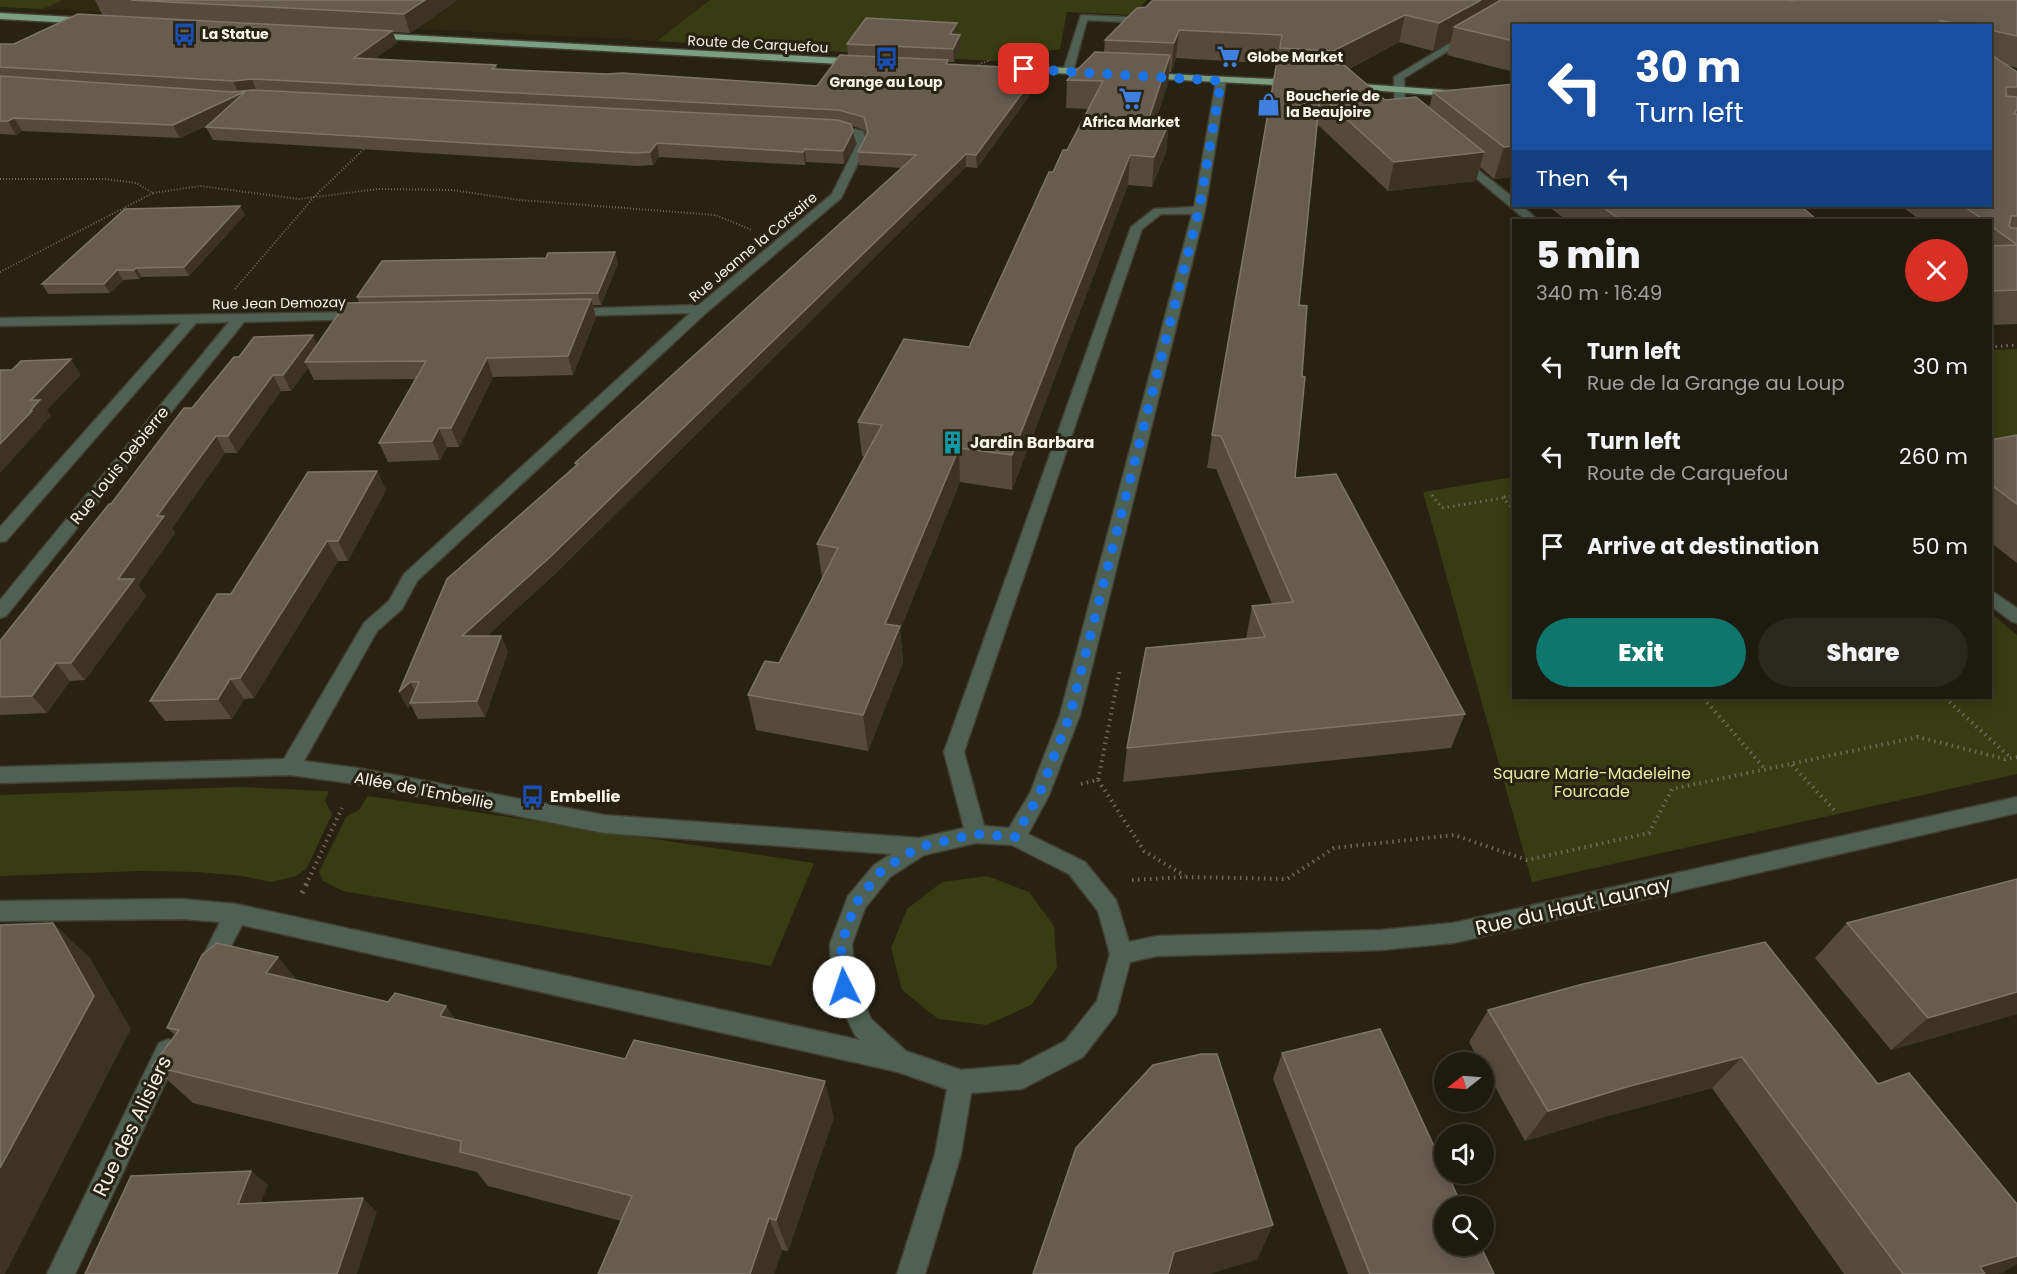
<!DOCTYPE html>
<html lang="en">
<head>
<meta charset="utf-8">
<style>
	:root { --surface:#1d1a0e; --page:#2a271c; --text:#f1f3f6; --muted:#a0a19e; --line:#3b382e; --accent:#0f766e }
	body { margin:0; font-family:Poppins,sans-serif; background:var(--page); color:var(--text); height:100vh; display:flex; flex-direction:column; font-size:22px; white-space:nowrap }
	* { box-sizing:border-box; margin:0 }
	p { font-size:20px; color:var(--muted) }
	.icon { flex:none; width:33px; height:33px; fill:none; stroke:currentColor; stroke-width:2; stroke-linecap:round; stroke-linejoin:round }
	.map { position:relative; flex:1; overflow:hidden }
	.sheet { position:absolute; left:1512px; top:219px; width:480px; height:480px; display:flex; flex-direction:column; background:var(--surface); border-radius:0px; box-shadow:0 3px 15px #0003,0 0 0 2px var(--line) }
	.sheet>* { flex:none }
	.hud { position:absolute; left:1512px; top:24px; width:480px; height:183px; border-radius:0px; box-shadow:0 3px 15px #0003,0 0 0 2px var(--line); background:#1a4fa0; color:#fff; overflow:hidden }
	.needle { width:39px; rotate:253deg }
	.buttons { position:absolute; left:1434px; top:1052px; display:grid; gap:12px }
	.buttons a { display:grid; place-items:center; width:60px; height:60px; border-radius:50%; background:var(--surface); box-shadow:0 3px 15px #0003,0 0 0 2px var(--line); font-size:30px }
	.pin { position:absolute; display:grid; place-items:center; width:51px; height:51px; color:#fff; margin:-26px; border-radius:12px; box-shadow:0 3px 9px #0006 }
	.me { position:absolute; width:66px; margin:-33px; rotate:356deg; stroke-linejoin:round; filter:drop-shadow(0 0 4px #0008) }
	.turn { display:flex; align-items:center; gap:21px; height:126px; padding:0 24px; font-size:27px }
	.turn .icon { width:78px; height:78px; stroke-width:2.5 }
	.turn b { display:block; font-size:42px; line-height:51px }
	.then { display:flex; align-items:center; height:57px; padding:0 24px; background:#0003; gap:12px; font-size:22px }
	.round { display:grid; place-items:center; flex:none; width:63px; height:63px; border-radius:32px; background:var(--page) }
	.head { display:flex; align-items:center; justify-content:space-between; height:102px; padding:0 24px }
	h1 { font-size:36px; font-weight:800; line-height:45px }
	.action { display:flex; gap:12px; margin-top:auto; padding:12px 24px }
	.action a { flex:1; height:69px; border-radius:36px; background:var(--accent); color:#fff; font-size:24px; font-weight:800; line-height:69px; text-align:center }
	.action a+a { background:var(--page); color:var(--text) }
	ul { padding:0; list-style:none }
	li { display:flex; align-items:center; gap:18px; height:90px; padding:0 24px }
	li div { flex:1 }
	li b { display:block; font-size:22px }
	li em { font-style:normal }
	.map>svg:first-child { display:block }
	.built { fill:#302912 }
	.green { fill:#383c12 }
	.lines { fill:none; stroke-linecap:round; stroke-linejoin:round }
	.minor-casing { stroke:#443f30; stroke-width:3 }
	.major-casing { stroke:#443f30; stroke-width:3 }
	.path-far3 { stroke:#6e6a5c; stroke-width:2; stroke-dasharray:1 2; stroke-linecap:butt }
	.path-far2 { stroke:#6e6a5c; stroke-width:3; stroke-dasharray:1.5 4; stroke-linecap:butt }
	.path-far1 { stroke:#6e6a5c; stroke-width:4; stroke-dasharray:1.5 4.5; stroke-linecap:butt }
	.path { stroke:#6e6a5c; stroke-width:5; stroke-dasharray:2 6; stroke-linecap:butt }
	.minor { fill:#4f6153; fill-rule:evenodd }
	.major { fill:#7a9f82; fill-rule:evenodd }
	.wall { fill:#574a3d }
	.shaded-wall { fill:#3d3224 }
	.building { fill:#685c4f; stroke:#7e7468; stroke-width:1.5 }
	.route { stroke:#1a73e8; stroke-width:10; stroke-dasharray:0 18 }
	.labels { text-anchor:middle; stroke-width:6; stroke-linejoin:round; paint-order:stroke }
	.far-poi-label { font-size:14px; font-weight:bold; fill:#f6f3e9; stroke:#272212; text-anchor:start }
	.far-street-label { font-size:14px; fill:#f6f3e9; stroke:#272212 }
	.poi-label { font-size:16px; font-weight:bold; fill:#f6f3e9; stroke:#272212; text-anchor:start }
	.street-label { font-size:16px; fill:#f6f3e9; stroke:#272212 }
	.park-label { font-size:16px; fill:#e3ec9e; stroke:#272212 }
	.near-street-label { font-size:20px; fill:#f6f3e9; stroke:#272212 }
</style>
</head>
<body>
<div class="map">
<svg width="2017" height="1274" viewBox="0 0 2017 1274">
	<rect width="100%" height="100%" fill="#272212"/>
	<path class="built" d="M0,0h710l-53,41 -657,-34z"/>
	<path class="green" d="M0,0h62l-19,9 -43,-2z
		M710,0h437l-14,15 -66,-3 -7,37 -67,12 -336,-20z
		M2017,349v108l-26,-2v-105z
		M1513,477l1,221h476l1,-85 26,22v139l-485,108 -109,-390z
		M239,787l90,4 -4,10 7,13 -25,54 -11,8 -25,6 -29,-6 -44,-4 -58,-1 -140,5v-81z
		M368,796l446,67 -43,103 -428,-75 -20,-10 -4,-9 27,-55 13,-7z
		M987,876l42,16 25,34 3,42 -26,37 -44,20 -49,-6 -36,-29 -11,-42 16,-39 35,-27z"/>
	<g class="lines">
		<defs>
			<path id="minor" d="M1161,0h8l-19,23 -63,-3 -14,51 -8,2 -2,-2 18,-56 64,3z
				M1467,33l7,2 -70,43 1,30 11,10 -9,2 -12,-11 -1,-32z
				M1221,78l5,3 -21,129 -125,505 -31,80 -21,39 57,28 31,38 13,42 28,-6 224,-6 72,-7 564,-126v16l-564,130 -72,7 -224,6 -27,6 -14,52 -33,43 -61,32 -51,4 -10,61 -36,120h-28l38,-120 12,-65 -49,-17 -656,-147 -24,46 -8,3 -8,-3 -3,-7 21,-42 -38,-3 -182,2v-20l182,-2 54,5 624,136 -5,-5 -23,-48 -2,-43 18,-48 26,-31 17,-11 -287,-21 -247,-49 -67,-9 -290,8v-16l284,-8 80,-136 25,-22 15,-27 286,-261 -118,3 -5,-1 -2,-3 2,-3 132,-4 133,-111 25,-50 -3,-9 -27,-5v-4l4,-1 32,6 4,13 -26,54 -134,114 -290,269 -15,28 -25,22 -73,130 53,7 247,47 315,23 45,-10 -20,-76 187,-525 23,-18 40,-2 22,-126zM1161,214h31l-132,501 -30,78 -21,35 -25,-2 -20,-74 178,-523zM976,843l36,2 57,29 29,37 12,43 -13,47 -32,40 -46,24 -58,5 -55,-19 -35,-32 -15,-33 -4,-42 13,-36 25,-31 34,-22z
				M1460,156l54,42v8h8l16,14h-12l-70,-59v-4z
				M361,312l5,1 2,3 -2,3 -122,3 -238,294 -6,2v-18l229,-278 -33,1 -190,218 -6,1v-15l181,-204 -181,3v-8z
				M1990,590l27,18v15l-6,-2 -21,-16z
				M168,1039l9,4 3,8 -105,223h-28l112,-231z"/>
			<path id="major" d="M0,13l92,5 4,3 -4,3 -92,-5z
				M371,33l488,26 5,3 -5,3 -491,-27 -1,-2z
				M1015,65l84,5 5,3 -5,3 -87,-6v-4z
				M1144,73l152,7 5,3 -5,3 -155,-8v-4z
				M1348,83l110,8 5,3 -5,3 -113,-9 -2,-2z"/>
		</defs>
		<use href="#minor" class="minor-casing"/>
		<use href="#major" class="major-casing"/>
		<path class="path-far3" d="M973,67l17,-7
			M0,179h105l31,4 17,10 47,-7 99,13 80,-10 73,1 68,10 195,15 37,15
			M0,272l153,-79
			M235,289l79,-92 52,-50"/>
		<path class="path-far2" d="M1990,347l27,-2
			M1432,495l10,13 61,-10 11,12
			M1504,497l10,-1"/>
		<path class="path-far1" d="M1703,698l63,72
			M1945,698l66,60
			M1792,765l44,47
			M1098,780l46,71 41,25
			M1081,784l17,-4 22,-111
			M1132,880l53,-3 102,2 47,-31 120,-13 73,25 122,-27 23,-44 246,-52 87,22 12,-2
			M306,885l36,-77"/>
		<path class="path" d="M302,893l5,-10"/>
		<use href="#minor" class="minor"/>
		<use href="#major" class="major"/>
	</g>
	<path class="wall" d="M95,0h361v1l-46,32 -17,-1 4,11 -23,16 122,6 1,4 320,17 31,-31 -1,-11 110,-21v12l4,13 -7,14h-6v2l92,17 -63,87 -11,-1 -411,407 -68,62h14l7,16 -23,65 -67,2 -7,-14 -3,3 -9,-16 177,-226 -1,-3 327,-295 -43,-3 -1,-13 8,-17 -1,-5 -13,-4 3,18 -11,20 -38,-2 -1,3 -146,-8 -6,8 -15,1 -425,-26 -7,-13 4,-3 -30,14 -158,-7 -6,4 -16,-1v-90h14l89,-28z
		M1153,0h864v68l-10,-3 10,7v252l-27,1v-105h-70l-19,-14h89v-180h-476v46l-67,-17 4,-14 -18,10 -34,-9 -50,27 36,31 44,8 4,-16 81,-8v94l-2,-1 -18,2 -14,-12 -4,14 -88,10 -71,-67 -18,181 -4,173 170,236 -14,34 -328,34 4,-34 119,-109 6,-33 20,-2 -56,-135 -9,-1 5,-33 65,-371 -101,-6 -5,14h-2l-1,11 -13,39 14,1 -3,29 -14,35 -24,-2 -116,305 -52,-8 -60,148 3,32 -35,89 -112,-21 -8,-35 31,-32 43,-85 -5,-34 48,-87 -3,-1 -4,-34 111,-75 84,-175 14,-22 22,-41 -23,-1 1,-28 37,-28 1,-12 41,-33z
		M240,206l5,9 -56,61 -47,1 -3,2 -16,1 -13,13 -62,1 -6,-10z
		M1548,206h253l16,14h-251z
		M615,252l3,11 -17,42h-8l3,12 -23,58 -80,2 -34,70h-12l-7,13 -52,2 -9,-19 36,-64 -101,1 -6,-12 -17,23h-10l-44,62h-12l-53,75 3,5 -37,52 8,11 -61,84 -15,1 -23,32 -47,2v-74l111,-137 81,-96 47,-51 78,-12 42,-42 -2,-6 189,-39z
		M2017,435v128l-27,-21v-102z
		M377,471l9,19 -38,71h-10l-84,137 -10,1 -12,20 -67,2 -15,-20 81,-107z
		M2017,879v135l-126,36 -76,-92 32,-35z
		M1765,942l239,330 -7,2h-153l-132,-186 -108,29 -79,24 -41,-74v-5h-4l-11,-20 19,-32z
		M298,980l90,22 58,4 9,13 379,98 -46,134 -6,-1 -8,24h-176l23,-53 -133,-35 -11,-14 -284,-69 -41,-37 23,-31 -8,-7z
		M1282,1053l212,221h-146l-75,-195z"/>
	<path class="shaded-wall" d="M425,0h31v1l-46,32 -6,-19z
		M1481,0h40l-67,27 -3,14 -18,10 6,-28z
		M1405,15l-6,27 -72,38 6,-29z
		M957,23v13l-7,-2z
		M1179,30l-3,28 -5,14 3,-29z
		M392,31l5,12 -39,27 -4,-12z
		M960,35l1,13 -7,14 -1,-13z
		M1170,55l-2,28 -23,67 3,-29z
		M1040,69v12l-63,87 -1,-13z
		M252,79l5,13 -6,12 -71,34 -7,-13 66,-31 -6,-13z
		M14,118l8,13 -6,4 -8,-14z
		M1169,123l-3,29 -14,35 2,-30z
		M853,131l2,13 -11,20 -1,-13z
		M657,143l2,14 -6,8 -3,-13z
		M1514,146v25l-2,6 -18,2 10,-32z
		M805,149l1,13 -1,3 -2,-13z
		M1484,152l-8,29 -88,10 6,-29z
		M966,154v13l-411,407 -86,78 -7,-16z
		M1130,155l-2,30 -116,305v-35z
		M240,206l5,9 -56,61 -5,-9z
		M615,252l3,11 -17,42 -3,-12z
		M136,268l6,9 -3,2 -5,-9z
		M117,270l6,10 -13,13 -6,-9z
		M591,299l5,18 -23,58 -5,-19z
		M313,335l7,16 -15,11 3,6 -17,23 -8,-16z
		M487,358l6,19 -34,70 -8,-19z
		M71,359l10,16 -34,35 4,6 -9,9 1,1 -43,47v-29l31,-44z
		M273,375l8,16 -44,62 -9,-17z
		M439,428l8,19 -7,13 -8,-19z
		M216,436l9,17 -53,75 3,5 -37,52 8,11 -61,84 -14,-17 47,-84 39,-63z
		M959,448l1,34 -60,148 3,32 -35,89 -5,-36 22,-91z
		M377,471l9,19 -38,71 -10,-20z
		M327,541l11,20 -84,137 -14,-20z
		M501,636l7,16 -23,65 -8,-16z
		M56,663l14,18 -23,32 -15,-17z
		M230,679l14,20 -12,20 -14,-20z
		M410,682l9,16 -9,5 1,2 -3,3 -9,-16z
		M53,923l37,35 41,71 -126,245h-5v-106z
		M278,957l33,39 -45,-23z
		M2017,992v22l-126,36 37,-32z
		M446,1006l27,38 -33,-28z
		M1742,1057l-30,31 -108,29 -79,24 23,-30 82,-25z
		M825,1081l9,36 -46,134 -12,-31z
		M251,1171l17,14 -13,33 -17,-14z
		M363,1198l14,14 -20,62h-20z
		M769,1218l13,32 -8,24h-24z
		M1273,1225l-16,35 -48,14h-41l6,-22z
		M2017,1256v8l-13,8 -7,2h-28l11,-7z"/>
	<path class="building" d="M131,0h294l-21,14z
		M1153,0h328l-42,23 -34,-8 -72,36 -53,-3 2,-13 -103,-5 -5,13 -69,-3 32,-32 9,-1z
		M1501,0h282l11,1 1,-1h222v36l-27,-6v-4h-24l-27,-6 8,6h-433v15l-60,-14z
		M78,14l314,17 -38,27 142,7 -4,4 115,5 15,-1 195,13 23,-31 108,5 -2,4 94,5 -64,86 -10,-1 -417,404 -87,78h39l-24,65 -67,2 9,-21h-9l-11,10 48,-113 131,-115 -3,-1 341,-308 -58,-3 10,-20 -4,-15 -25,-7 -587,-31 -19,2 -233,-14v-23h14z
		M866,18l91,5 -7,11 10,1 -7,14 -106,-5z
		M1095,52l75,3 -22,66 21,2 -15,34 -24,-2 -118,300 -53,-7 -74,176 15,2 -37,89 -115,-20 17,-34 14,2 59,-115 -21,-4 65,-119 -24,-3 46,-83 65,8 80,-175h4l10,-22h4l36,-69 -36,-1z
		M1990,54l27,18v15h-11v9l11,1v12l-3,5h3v102h-6l-2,10 2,2h6v62l-27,1v-45l27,-1 -27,-20v-5h-6l-21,-14h27z
		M1277,61l67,4 41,35 31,-3 68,55 -90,10 -74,-67 -21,210 8,1 -5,70 3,1 -10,101 41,-4 129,240 -338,34 19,-100 119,-11 -13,-31 41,-4 -72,-166 -9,-1z
		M0,76l233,16 19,-2 586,30 13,4 2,7 -10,20 -38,-2 -2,3 -146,-9 -7,9 -15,1 -429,-26 40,-36 -73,34 -159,-7 -6,3h-8z
		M1514,84v62l-10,1 -71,-55z
		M240,206l-56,61 -48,1 -2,2h-17l-13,14h-62l83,-75z
		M1601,206h200l16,14h-196z
		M615,252l-17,41 -241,4 25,-36 164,-3 2,-5z
		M591,299l-23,57 -81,2 -36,70h-12l-7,13 -53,2 47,-82 -121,1 41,-59z
		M313,335l-30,40h-10l-45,61h-12l-59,80h7l-46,63h16l-63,84h-15l-24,33 -32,1v-56l109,-137h2l73,-96h8l42,-51h5l15,-20z
		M71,359l-40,41h9l-10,11h2l-32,33v-74h12l9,-9z
		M2017,435v69l-27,-20v-44z
		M377,471l-39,70h-11l-87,137 -10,1 -12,20 -68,2 67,-107h14l77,-122z
		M2017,879v113l-89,26 -81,-95z
		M53,923l41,73 -94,172v-243z
		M1765,942l113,142 31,-11 108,131v52l-37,11 5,7h-82l-161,-217 -112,29 -82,25 -60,-101 95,-26z
		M217,943l61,14 -12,16 122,29 7,-9 51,13 -6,10 185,43 9,-19 191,41 -49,139 -7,-2 -19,56h-152l34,-78 -172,-44 1,-11 -309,-75 27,-36 -12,-2 35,-73z
		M1380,1029l64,139v5h3l15,33h-18v39h36l14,29h-124l-88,-221z
		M1201,1054h16l56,171 -99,27 -6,22h-135l43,-126 77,-83z
		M251,1171l-13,33 125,-6 -26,76h-252l46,-98z"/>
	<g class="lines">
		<path class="route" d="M844,987l-3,-43 15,-41 26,-33 37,-23 57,-13 39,3 24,-42 31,-80 129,-505 22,-129 -197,-12"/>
	</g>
	<defs>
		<symbol id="bus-bare" viewBox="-9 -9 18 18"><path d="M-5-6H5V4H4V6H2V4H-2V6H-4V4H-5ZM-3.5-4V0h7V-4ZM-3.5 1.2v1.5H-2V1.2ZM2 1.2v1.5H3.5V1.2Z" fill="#1a4fb4" stroke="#272212" stroke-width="2.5" paint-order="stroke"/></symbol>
		<symbol id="supermarket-bare" viewBox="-9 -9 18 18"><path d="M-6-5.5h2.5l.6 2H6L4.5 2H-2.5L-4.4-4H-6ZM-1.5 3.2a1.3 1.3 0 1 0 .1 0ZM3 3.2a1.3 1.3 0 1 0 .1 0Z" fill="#3f7fe0" stroke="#272212" stroke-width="2.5" paint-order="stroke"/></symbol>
		<symbol id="shop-bare" viewBox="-9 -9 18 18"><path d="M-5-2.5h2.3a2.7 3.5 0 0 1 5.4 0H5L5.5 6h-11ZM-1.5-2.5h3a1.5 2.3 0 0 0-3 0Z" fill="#3f7fe0" stroke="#272212" stroke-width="2.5" paint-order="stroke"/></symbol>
		<symbol id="building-bare" viewBox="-9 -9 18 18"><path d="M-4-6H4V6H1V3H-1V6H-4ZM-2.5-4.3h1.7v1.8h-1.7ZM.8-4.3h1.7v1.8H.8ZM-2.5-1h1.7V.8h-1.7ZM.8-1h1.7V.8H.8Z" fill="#0f9aa8" stroke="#272212" stroke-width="2.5" paint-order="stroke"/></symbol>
	</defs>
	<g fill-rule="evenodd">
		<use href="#bus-bare" x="168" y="18" width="33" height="33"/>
		<use href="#supermarket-bare" x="1212" y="40" width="33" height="33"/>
		<use href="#bus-bare" x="870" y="42" width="33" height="33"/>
		<use href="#supermarket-bare" x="1114" y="82" width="33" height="33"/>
		<use href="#shop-bare" x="1252" y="88" width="33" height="33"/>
		<use href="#building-bare" x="936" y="426" width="33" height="33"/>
		<use href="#bus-bare" x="516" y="780" width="33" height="33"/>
	</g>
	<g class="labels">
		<g class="far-poi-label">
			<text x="202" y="39">La Statue</text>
			<text x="1247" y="62">Globe Market</text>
			<text x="886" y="87" text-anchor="middle">Grange au Loup</text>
			<text x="1286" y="101">Boucherie de<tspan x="1286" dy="16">la Beaujoire</tspan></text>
			<text x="1131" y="127" text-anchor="middle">Africa Market</text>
		</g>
		<g class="far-street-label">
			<text transform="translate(758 44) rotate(3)" y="5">Route de Carquefou</text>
			<text transform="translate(753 247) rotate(-40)" y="5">Rue Jeanne la Corsaire</text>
			<text transform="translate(279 303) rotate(-1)" y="5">Rue Jean Demozay</text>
		</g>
		<g class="poi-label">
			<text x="970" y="448">Jardin Barbara</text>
			<text x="550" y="802">Embellie</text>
		</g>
		<g class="street-label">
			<text transform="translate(119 465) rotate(-51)" y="6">Rue Louis Debierre</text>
			<text transform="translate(424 790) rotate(11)" y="6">Allée de l'Embellie</text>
		</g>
		<g class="park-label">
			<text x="1592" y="779">Square Marie-Madeleine<tspan x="1592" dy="18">Fourcade</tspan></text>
		</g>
		<g class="near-street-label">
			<text transform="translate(1573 906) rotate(-13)" y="7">Rue du Haut Launay</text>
			<text transform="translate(132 1126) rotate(-64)" y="7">Rue des Alisiers</text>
		</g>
	</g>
</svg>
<div class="buttons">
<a><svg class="needle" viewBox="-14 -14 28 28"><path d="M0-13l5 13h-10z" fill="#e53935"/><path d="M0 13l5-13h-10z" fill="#a0a19e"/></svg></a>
<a><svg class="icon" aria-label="sound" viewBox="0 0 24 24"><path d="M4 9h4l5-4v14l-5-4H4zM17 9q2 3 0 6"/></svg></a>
<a><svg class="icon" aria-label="search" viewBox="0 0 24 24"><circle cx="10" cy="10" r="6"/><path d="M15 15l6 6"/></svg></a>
</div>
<div class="pin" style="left:1024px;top:69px;background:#d93025"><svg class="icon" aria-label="arrive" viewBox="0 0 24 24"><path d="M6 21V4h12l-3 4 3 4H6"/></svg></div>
<svg class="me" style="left:844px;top:987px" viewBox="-20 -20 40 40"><circle r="19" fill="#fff"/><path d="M0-13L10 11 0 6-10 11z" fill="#1a73e8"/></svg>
<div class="hud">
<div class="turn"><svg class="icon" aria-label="left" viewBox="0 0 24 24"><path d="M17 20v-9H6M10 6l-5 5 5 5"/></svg><div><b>30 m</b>Turn left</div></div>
<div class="then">Then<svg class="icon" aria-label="left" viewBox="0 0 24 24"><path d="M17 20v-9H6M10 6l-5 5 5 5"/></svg></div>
</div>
<section class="sheet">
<div class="head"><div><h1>5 min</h1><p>340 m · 16:49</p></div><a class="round" style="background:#d93025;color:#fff"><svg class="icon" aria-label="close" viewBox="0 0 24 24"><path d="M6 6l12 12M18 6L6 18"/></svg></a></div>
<ul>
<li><svg class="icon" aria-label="left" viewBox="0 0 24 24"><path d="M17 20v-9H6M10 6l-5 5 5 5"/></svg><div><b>Turn left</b><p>Rue de la Grange au Loup</p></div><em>30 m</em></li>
<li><svg class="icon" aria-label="left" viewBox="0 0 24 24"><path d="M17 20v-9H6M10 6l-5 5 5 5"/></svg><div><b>Turn left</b><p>Route de Carquefou</p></div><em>260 m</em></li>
<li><svg class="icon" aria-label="arrive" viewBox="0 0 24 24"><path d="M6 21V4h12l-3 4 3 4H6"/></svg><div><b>Arrive at destination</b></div><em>50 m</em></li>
</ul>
<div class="action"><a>Exit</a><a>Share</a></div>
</section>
</div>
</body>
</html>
